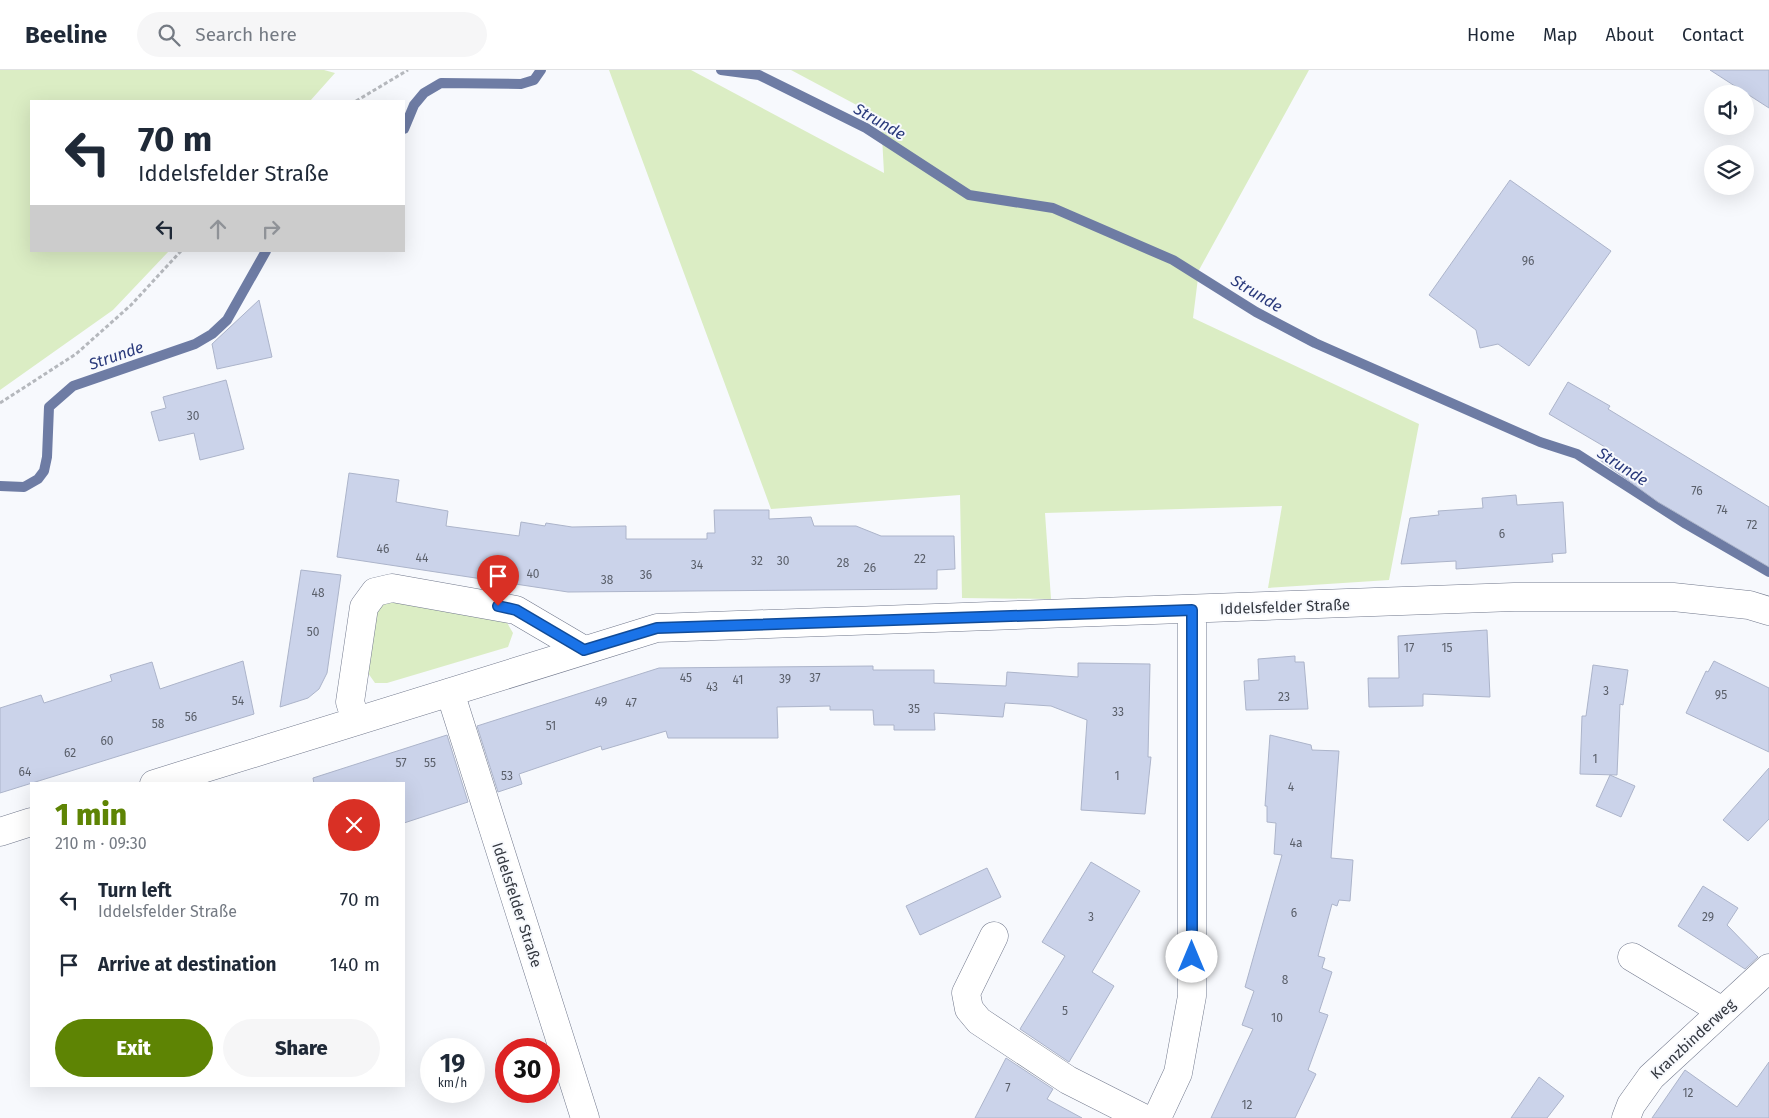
<!DOCTYPE html>
<html lang="en">
<head>
<meta charset="utf-8">
<style>
	:root { --surface:#fff; --page:#f6f6f7; --text:#1f2937; --muted:#747a83; --line:#e0e1e3; --accent:#5e8404 }
	body { margin:0; font-family:"Fira Sans",sans-serif; background:var(--page); color:var(--text); height:100vh; display:flex; flex-direction:column; font-size:19px; white-space:nowrap }
	* { box-sizing:border-box; margin:0 }
	p { font-size:16px; color:var(--muted) }
	.icon { flex:none; width:28px; height:28px; fill:none; stroke:currentColor; stroke-width:2; stroke-linecap:round; stroke-linejoin:round }
	.map { position:relative; flex:1; overflow:hidden }
	.panel { position:absolute; left:30px; top:712px; width:375px; height:305px; display:flex; flex-direction:column; background:var(--surface); border-radius:0px; box-shadow:0 5px 20px #0002 }
	.panel>* { flex:none }
	.banner { position:absolute; left:30px; top:30px; width:375px; height:152px; border-radius:0px; box-shadow:0 5px 20px #0002; background:#fff; color:var(--text); overflow:hidden }
	.controls { position:absolute; left:1704px; top:15px; display:grid; gap:10px }
	.controls a { display:grid; place-items:center; width:50px; height:50px; border-radius:50%; background:var(--surface); box-shadow:0 5px 20px #0002; font-size:25px }
	.speed { position:absolute; left:420px; top:968px; display:flex; gap:10px; font-size:25px; font-weight:700; text-align:center }
	.speed>* { display:grid; place-content:center; width:65px; height:65px; border-radius:50%; background:var(--surface); box-shadow:0 5px 20px #0002; line-height:1 }
	.speed small { font-size:12px; font-weight:400 }
	.speed .limit { border:8px solid #d22; background:#fff; color:#111 }
	.pin { position:absolute; display:grid; place-items:center; width:42px; height:42px; color:#fff; margin:-51px -21px; border-radius:50% 50% 50% 0; rotate:-45deg; box-shadow:0 0 5px #0007 }
	.pin .icon { rotate:45deg }
	.me { position:absolute; width:55px; margin:-28px; rotate:0deg; stroke-linejoin:round; filter:drop-shadow(0 0 4px #0008) }
	.turn { display:flex; align-items:center; gap:18px; height:105px; padding:0 25px; font-size:22px }
	.turn .icon { width:65px; height:65px; stroke-width:2.5 }
	.turn b { display:block; font-size:35px; line-height:42px }
	.lanes { display:flex; align-items:center; height:48px; padding:0 25px; background:#0003; justify-content:center; gap:25px; direction:ltr }
	.lanes .off { opacity:.35 }
	.round { display:grid; place-items:center; flex:none; width:52px; height:52px; border-radius:26px; background:var(--page) }
	.head { display:flex; align-items:center; justify-content:space-between; height:85px; padding:0 25px }
	h1 { font-size:30px; font-weight:800; line-height:38px; color:var(--accent) }
	.button { display:flex; gap:10px; margin-top:auto; padding:10px 25px }
	.button a { flex:1; height:58px; border-radius:30px; background:var(--accent); color:#fff; font-size:20px; font-weight:800; line-height:58px; text-align:center }
	.button a+a { background:var(--page); color:var(--text) }
	ul { padding:0; list-style:none }
	li { display:flex; align-items:center; gap:15px; height:65px; padding:0 25px }
	li div { flex:1 }
	li b { display:block; font-size:19px }
	li em { font-style:normal }
	header { display:flex; align-items:center; gap:30px; box-sizing:border-box; height:70px; padding:0 25px; background:var(--surface); border-bottom:1px solid var(--line) }
	header strong { font-size:24px }
	nav { display:flex; gap:28px; margin-inline-start:auto; font-size:18px }
	.search { width:350px; height:45px; background:var(--page); display:flex; align-items:center; gap:12px; box-sizing:border-box; padding:0 18px; border-radius:28px; color:var(--muted); font-size:19px }
	.map>svg:first-child { display:block }
	.green { fill:#dbedc4 }
	.lines { fill:none; stroke-linecap:round; stroke-linejoin:round }
	.stream { stroke:#6e7ca4; stroke-width:10 }
	.building { fill:#cbd3ea; stroke:#acb4ca }
	.minor-casing { stroke:#71788c; stroke-width:29 }
	.path { stroke:#b5b8bd; stroke-width:3; stroke-dasharray:4 2.5; stroke-linecap:butt }
	.minor { stroke:#fff; stroke-width:28 }
	.route-casing { stroke:#114b97; stroke-width:12 }
	.route { stroke:#1a73e8; stroke-width:9 }
	.labels { text-anchor:middle; stroke-width:4; stroke-linejoin:round; paint-order:stroke }
	.number-label { font-size:12px; fill:#5a5f6a }
	.street-label { font-size:15px; fill:#343840; stroke:#f7f9fd }
	.water-label { font-size:16px; font-style:italic; fill:#29397b; stroke:#f7f9fd }
</style>
</head>
<body>
<header>
<strong>Beeline</strong>
<div class="search"><svg class="icon" aria-label="search" viewBox="0 0 24 24"><circle cx="10" cy="10" r="6"/><path d="M15 15l6 6"/></svg>Search here</div>
<nav><a>Home</a><a>Map</a><a>About</a><a>Contact</a></nav>
</header>
<div class="map">
<svg width="1769" height="1048" viewBox="0 0 1769 1048">
	<rect width="100%" height="100%" fill="#f7f9fd"/>
	<path class="green" d="M0,0h324l11,3 -25,28h-279v150h138l-56,59 -113,80z
		M609,0h82l193,103 -3,-55 -90,-48h518l-110,200 -6,48 226,106 -30,156 -121,8 14,-82 -237,7 6,86 -89,-1 -2,-103 -189,14z
		M392,532l114,19 7,12 -5,14 -121,36h-12l-7,-10 8,-61 6,-8z"/>
	<g class="lines">
		<path class="stream" d="M721,0l38,5 107,53 103,67 84,13 120,52 83,52 59,31 225,99 37,12 109,70 83,48
			M404,59l10,-24 10,-12 17,-10 80,1 13,-4 7,-10
			M0,416l24,1 14,-8 6,-8 3,-14 2,-50 24,-21 122,-42 17,-10 15,-14 39,-69"/>
	</g>
	<path class="building" d="M1710,0h59v38z
		M1510,110l101,71 -82,115 -31,-22 -18,4 -4,-18 -47,-35z
		M259,230l13,57 -55,12 -5,-25z
		M226,310l18,69 -44,11 -6,-27 -35,8 -8,-29 15,-4 -3,-11z
		M1568,312l42,24 -2,3 161,98v60l-111,-65 -61,-44 8,-11 -56,-33z
		M349,403l50,7 -3,22 52,9 -2,15 73,10 2,-14 24,4 1,-3 26,4 54,-1v13h81v-6h8l-1,-23h55v9l42,-2 3,9h42l25,10h73l1,33 -18,1v19l-369,3 -231,-35z
		M1516,425l1,10 46,-3 3,51 -14,1 1,8 -97,7v-8l-55,3 9,-46 29,-3 -1,-4 45,-3 -1,-10z
		M301,500l40,5 -14,98 -8,16 -11,9 -28,9z
		M1487,560l3,67 -67,-3v12l-54,1 -1,-29h31l-1,-42z
		M1295,586v6h9l4,47 -62,1 -2,-29 15,-1 -1,-21z
		M243,591l11,53 -254,79v-85l41,-13 3,8 68,-22 -2,-6 42,-13 8,27z
		M1714,591l55,27v64l-83,-39 20,-42 2,1z
		M1078,593l72,1 -2,93h3l-6,57 -64,-4 6,-90 -36,-14 -46,-3 -2,14 -69,-4 1,17h-41v-5h-20l-1,-15h-43v-4l-53,1 1,31h-110l-2,-7 -64,19 -1,-4 -82,28 3,10 -24,8 -21,-66 182,-58 214,-2v4h61v13l72,3 1,-14 71,5z
		M1593,595l35,5 -5,35 -3,-1 -3,71 -37,-1 2,-58h4z
		M447,665l21,67 -64,21v-39h-90l-1,-6z
		M1270,665l41,10 1,5 27,1 -8,107 22,2 -3,41 -11,-1 -2,6 -5,-2 -14,52 7,2 -3,10 10,4 -13,40 9,3 -20,55 8,4 -21,44h-84l42,-89 -11,-4 12,-34 -9,-4 37,-132 -8,-1 2,-31 -9,-1v-16h-2z
		M1769,698v51l-21,22 -25,-21z
		M1610,705l25,11 -14,31 -25,-11z
		M1091,792l49,29 -48,81 22,14 -45,76 -49,-33 45,-73 -23,-14z
		M987,798l14,29 -81,38 -14,-29z
		M1703,816l35,22 -11,17 31,32 -13,12 -67,-43z
		M1006,988l47,31 -6,10 35,19h-107z
		M1769,992v56h-117l33,-48 52,37z
		M1539,1007l25,19 -17,22h-36z"/>
	<g class="lines">
		<defs>
			<path id="minor" d="M450,622l135,426
				M356,651l-6,-19 14,-95 11,-15 17,-4 124,22 68,40
				M154,714l503,-156 857,-31h159l76,8 20,6
				M0,762l31,-10
				M994,866l-28,57 3,16 10,12 89,59 75,38
				M1632,887l90,54
				M1157,1048l21,-45 14,-77v-386
				M1626,1048l5,-13 20,-28 118,-109"/>
		</defs>
		<use href="#minor" class="minor-casing"/>
		<path class="path" d="M356,31l52,-31
			M0,333l76,-49 55,-49 50,-54"/>
		<use href="#minor" class="minor"/>
	</g>
	<g class="lines">
		<defs>
			<path id="route" d="M498,536l18,4 68,40 73,-22 535,-18v347"/>
		</defs>
		<use href="#route" class="route-casing"/>
		<use href="#route" class="route"/>
	</g>
	<g class="labels">
		<g class="number-label">
			<text x="1528" y="195">96</text>
			<text x="193" y="350">30</text>
			<text x="1697" y="425">76</text>
			<text x="1722" y="444">74</text>
			<text x="1752" y="459">72</text>
			<text x="1502" y="468">6</text>
			<text x="383" y="483">46</text>
			<text x="422" y="492">44</text>
			<text x="920" y="493">22</text>
			<text x="757" y="495">32</text>
			<text x="783" y="495">30</text>
			<text x="843" y="497">28</text>
			<text x="697" y="499">34</text>
			<text x="870" y="502">26</text>
			<text x="533" y="508">40</text>
			<text x="646" y="509">36</text>
			<text x="607" y="514">38</text>
			<text x="318" y="527">48</text>
			<text x="313" y="566">50</text>
			<text x="1409" y="582">17</text>
			<text x="1447" y="582">15</text>
			<text x="686" y="612">45</text>
			<text x="815" y="612">37</text>
			<text x="785" y="613">39</text>
			<text x="738" y="614">41</text>
			<text x="712" y="621">43</text>
			<text x="1606" y="625">3</text>
			<text x="1721" y="629">95</text>
			<text x="1284" y="631">23</text>
			<text x="238" y="635">54</text>
			<text x="601" y="636">49</text>
			<text x="631" y="637">47</text>
			<text x="914" y="643">35</text>
			<text x="1118" y="646">33</text>
			<text x="191" y="651">56</text>
			<text x="158" y="658">58</text>
			<text x="551" y="660">51</text>
			<text x="107" y="675">60</text>
			<text x="70" y="687">62</text>
			<text x="1595" y="693">1</text>
			<text x="401" y="697">57</text>
			<text x="430" y="697">55</text>
			<text x="25" y="706">64</text>
			<text x="507" y="710">53</text>
			<text x="1117" y="710">1</text>
			<text x="1291" y="721">4</text>
			<text x="1296" y="777">4a</text>
			<text x="1294" y="847">6</text>
			<text x="1091" y="851">3</text>
			<text x="1708" y="851">29</text>
			<text x="1285" y="914">8</text>
			<text x="1065" y="945">5</text>
			<text x="1277" y="952">10</text>
			<text x="1008" y="1022">7</text>
			<text x="1688" y="1027">12</text>
			<text x="1247" y="1039">12</text>
		</g>
		<g class="street-label">
			<text transform="translate(1285 537) rotate(-2)" y="5">Iddelsfelder Straße</text>
			<text transform="translate(517 835) rotate(72)" y="5">Iddelsfelder Straße</text>
			<text transform="translate(1693 969) rotate(-43)" y="5">Kranzbinderweg</text>
		</g>
		<g class="water-label">
			<text transform="translate(880 51) rotate(30)" y="6">Strunde</text>
			<text transform="translate(1257 223) rotate(31)" y="6">Strunde</text>
			<text transform="translate(116 285) rotate(-19)" y="6">Strunde</text>
			<text transform="translate(1623 396) rotate(33)" y="6">Strunde</text>
		</g>
	</g>
</svg>
<div class="controls">
<a><svg class="icon" aria-label="sound" viewBox="0 0 24 24"><path d="M4 9h4l5-4v14l-5-4H4zM17 9q2 3 0 6"/></svg></a>
<a><svg class="icon" aria-label="layers" viewBox="0 0 24 24"><path d="M12 4l9 5-9 5-9-5zM3 14l9 5 9-5"/></svg></a>
</div>
<div class="speed"><div>19<small>km/h</small></div><div class="limit">30</div></div>
<div class="pin" style="left:498px;top:536px;background:#d93025"><svg class="icon" aria-label="arrive" viewBox="0 0 24 24"><path d="M6 21V4h12l-3 4 3 4H6"/></svg></div>
<svg class="me" style="left:1192px;top:887px" viewBox="-20 -20 40 40"><circle r="19" fill="#fff"/><path d="M0-13L10 11 0 6-10 11z" fill="#1a73e8"/></svg>
<div class="banner">
<div class="turn"><svg class="icon" aria-label="left" viewBox="0 0 24 24"><path d="M17 20v-9H6M10 6l-5 5 5 5"/></svg><div><b>70 m</b>Iddelsfelder Straße</div></div>
<div class="lanes"><svg class="icon" aria-label="left" viewBox="0 0 24 24"><path d="M17 20v-9H6M10 6l-5 5 5 5"/></svg><svg class="icon off" aria-label="ahead" viewBox="0 0 24 24"><path d="M12 20V5M6 11l6-6 6 6"/></svg><svg class="icon off" aria-label="right" viewBox="0 0 24 24"><path d="M7 20v-9h11M14 6l5 5-5 5"/></svg></div>
</div>
<section class="panel">
<div class="head"><div><h1>1 min</h1><p>210 m · 09:30</p></div><a class="round" style="background:#d93025;color:#fff"><svg class="icon" aria-label="close" viewBox="0 0 24 24"><path d="M6 6l12 12M18 6L6 18"/></svg></a></div>
<ul>
<li><svg class="icon" aria-label="left" viewBox="0 0 24 24"><path d="M17 20v-9H6M10 6l-5 5 5 5"/></svg><div><b>Turn left</b><p>Iddelsfelder Straße</p></div><em>70 m</em></li>
<li><svg class="icon" aria-label="arrive" viewBox="0 0 24 24"><path d="M6 21V4h12l-3 4 3 4H6"/></svg><div><b>Arrive at destination</b></div><em>140 m</em></li>
</ul>
<div class="button"><a>Exit</a><a>Share</a></div>
</section>
</div>
</body>
</html>
